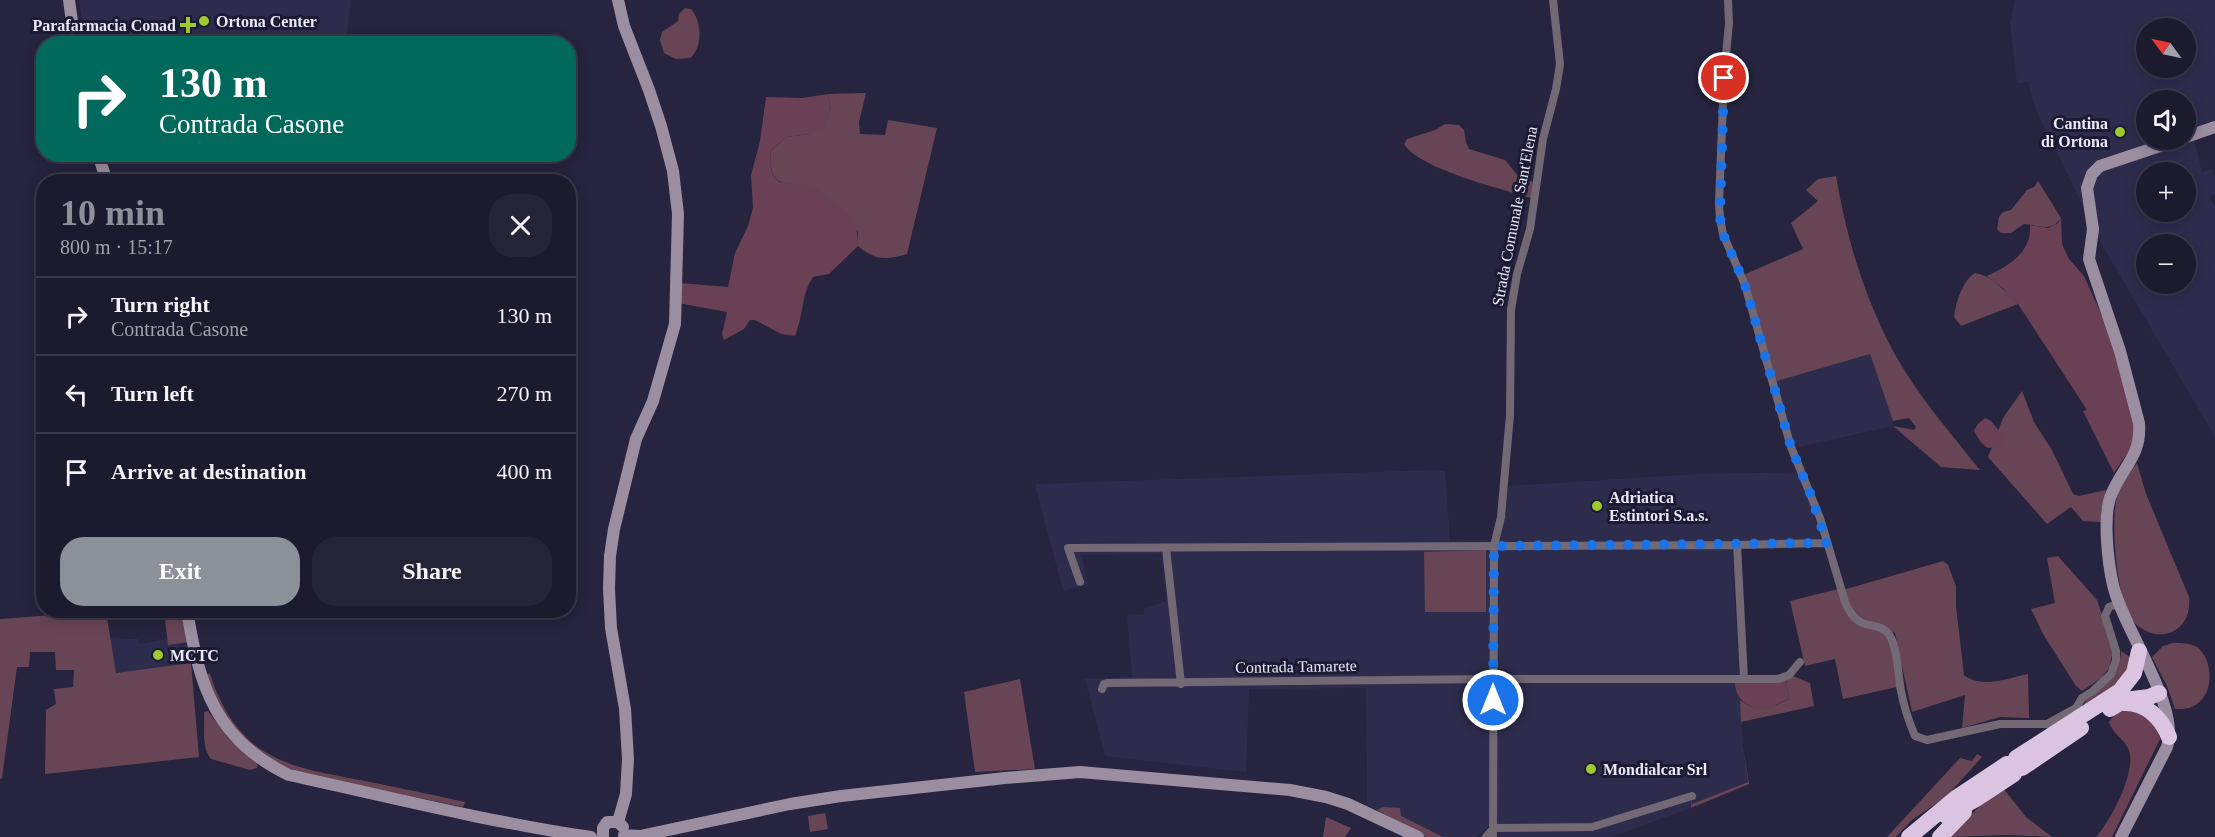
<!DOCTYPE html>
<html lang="en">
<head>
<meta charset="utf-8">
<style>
	:root { --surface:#1c1b2e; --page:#252436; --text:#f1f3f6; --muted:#a0a1aa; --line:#3a394a; --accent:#8c9099 }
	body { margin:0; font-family:"Times New Roman",serif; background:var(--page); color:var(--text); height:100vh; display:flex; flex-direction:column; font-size:22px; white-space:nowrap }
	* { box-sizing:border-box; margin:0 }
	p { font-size:20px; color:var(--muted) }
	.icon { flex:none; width:33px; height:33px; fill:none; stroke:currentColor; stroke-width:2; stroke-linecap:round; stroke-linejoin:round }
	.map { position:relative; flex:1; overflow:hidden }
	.drawer { position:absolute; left:36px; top:174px; width:540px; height:444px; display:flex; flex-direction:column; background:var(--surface); border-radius:24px; box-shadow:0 3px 15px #0003,0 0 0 2px var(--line) }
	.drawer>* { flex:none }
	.top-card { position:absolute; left:36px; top:36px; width:540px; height:126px; border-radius:24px; box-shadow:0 3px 15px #0003,0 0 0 2px var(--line); background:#00695c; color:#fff; overflow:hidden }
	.needle { width:39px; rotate:303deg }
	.fabs { position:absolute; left:2136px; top:18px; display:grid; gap:12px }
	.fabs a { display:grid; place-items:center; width:60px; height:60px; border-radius:50%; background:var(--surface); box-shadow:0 3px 15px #0003,0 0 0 2px var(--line); font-size:30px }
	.pin { position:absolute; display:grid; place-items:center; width:51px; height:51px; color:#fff; margin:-26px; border:3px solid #fff; border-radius:50%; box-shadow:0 2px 6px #0007 }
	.me { position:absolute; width:66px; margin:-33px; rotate:0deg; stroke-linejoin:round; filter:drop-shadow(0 0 4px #0008) }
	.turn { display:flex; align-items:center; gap:21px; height:126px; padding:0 24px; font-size:27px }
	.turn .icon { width:78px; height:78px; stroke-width:2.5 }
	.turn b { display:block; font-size:42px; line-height:51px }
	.round { display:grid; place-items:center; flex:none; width:63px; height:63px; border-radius:24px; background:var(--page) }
	.head { display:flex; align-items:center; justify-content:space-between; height:102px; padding:0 24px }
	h1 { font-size:36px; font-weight:700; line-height:45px; color:var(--accent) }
	.button { display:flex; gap:12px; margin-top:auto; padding:12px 24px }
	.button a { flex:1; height:69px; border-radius:24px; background:var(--accent); color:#fff; font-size:24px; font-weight:700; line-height:69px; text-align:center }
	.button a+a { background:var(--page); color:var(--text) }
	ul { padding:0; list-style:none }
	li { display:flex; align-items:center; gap:18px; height:78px; padding:0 24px; border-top:2px solid var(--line) }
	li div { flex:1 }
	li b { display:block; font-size:22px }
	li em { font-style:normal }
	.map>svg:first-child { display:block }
	.built { fill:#2e2c4d; fill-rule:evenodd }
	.green { fill:#684555 }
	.forest { fill:#694054 }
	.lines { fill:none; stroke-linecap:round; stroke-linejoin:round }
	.minor { stroke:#726975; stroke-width:8 }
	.secondary { stroke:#9c8ea1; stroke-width:12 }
	.motorway { stroke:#dbc4e2; stroke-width:16 }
	.route { stroke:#1a73e8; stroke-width:10; stroke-dasharray:0 18 }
	.poi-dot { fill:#9eca2e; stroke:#1d1b34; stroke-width:2 }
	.labels { text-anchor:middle; stroke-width:6; stroke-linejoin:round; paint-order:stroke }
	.poi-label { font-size:16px; font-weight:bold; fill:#e9e9fb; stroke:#1d1b34; text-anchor:start }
	.street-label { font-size:16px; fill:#e9e9fb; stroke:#1d1b34 }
</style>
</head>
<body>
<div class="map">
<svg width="2215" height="837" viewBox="0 0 2215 837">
	<rect width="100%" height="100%" fill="#26243e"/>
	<path class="built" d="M79,0h272l-5,43 -261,1z
		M2015,0h200v120l-24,8 11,44 10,-3 3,9v16l-5,2 5,11v230l-113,-192 -66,-135 -8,-28 -11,1 -7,-60zM2146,28h40v40h-40zM2146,100h40v40h-40zM2146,172h40v40h-40zM2146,244h40v40h-40z
		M1870,354l23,67v5l-99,22 -20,-66z
		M1432,470l13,1 5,70 50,-1 8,-54 189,-12 103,-2 24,74 -92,3 11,198 5,35 -56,22 -1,4 -80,29h-111v-2l-11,-9 -12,11h-51l-59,-32 -1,-117 -117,1 -3,83 -141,-16 -20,-77 47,-2 -5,-61 17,-2v-5l22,-8 -5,-47 -79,1 6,29 -25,7 -28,-107z
		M110,638l28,1 1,5 28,-5 1,6 20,-3 3,21 -75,10z"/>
	<path class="green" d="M685,8l6,1c11,12 12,39 -1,49l-14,1 -12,-6 -4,-13 2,-8 16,-11 1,-7z
		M866,93l-7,29 1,12 25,1 3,-15 49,8 -30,126c-22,6 -31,7 -49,-8v-14c-14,-14 -27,-35 -45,-43 -13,-7 -32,-1 -39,-13 -4,-6 -3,-17 -4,-24l16,-15 24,-3 21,-23 -3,-17z
		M1445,124l14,1 5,5 2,12 3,7 36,11 13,16 15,6 -2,16c-29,-9 -112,-29 -127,-54l3,-5 28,-9z
		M1836,176c10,60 27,117 55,171 23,44 58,84 89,123l-39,-3 -48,-41 21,4 2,-3 -7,-9 -16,3 -23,-67 -96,28 -33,-106 62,-27 -12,-26 27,-22 -12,-11 12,-11z
		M2038,181l23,37c-11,15 -22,7 -37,6l-13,9h-10l-4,-4 2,-12 4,-5 8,-2 16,-20 7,-3z
		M1975,273c21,4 28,18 43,31l-57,22 -7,-9c2,-14 8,-36 21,-44z
		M2022,391l12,31 18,28 21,44 6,2 27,-6 -5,21v11l-18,-1 -12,-14 -24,17 -59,-67 15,-39z
		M2137,463l9,31 43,103c4,37 -34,50 -57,23 -15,-17 -23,-105 -14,-126 4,-11 12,-21 19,-31z
		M1486,550v62h-61l-1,-60z
		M2058,556l39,44 15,46v9l-3,13 -8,10 -19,13 -6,-5 -33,-52 -12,-25 24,-6 -8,-45z
		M1943,561l5,4 8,21v20l8,69c17,14 45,3 64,-1l1,44 -29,-1 -38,11 3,-33 -53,17 -17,-79 -40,-17 -12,-26z
		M1838,589l6,18 34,22 14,13 5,45 -54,12 -8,-40 -30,7 -15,-65z
		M106,611l10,62 75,-10 8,94 -154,17 1,-64 10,-6 -2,-15 19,-2 1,-17h-18l-1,-18h-25l-1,15h-12l-15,111 -2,1v-160z
		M164,611h19l5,31 -20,3z
		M2173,643c8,0 17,0 24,4 18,14 18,53 -8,61 -4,1 -10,1 -14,1l-8,-23 -15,-29 11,-11z
		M2121,651l10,7 -7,22 -40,25 2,-5c16,-14 34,-26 35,-49z
		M205,674h5c8,24 18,45 36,63 31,32 82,36 124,45 31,6 63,13 95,20l-2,5 -160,-33 -19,-8 -27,-15 -31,-32z
		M1793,676l17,7 4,23 -73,16 -1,-22c18,14 30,8 49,-1l-3,-19z
		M1020,679l15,90 -60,3 -11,-80z
		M208,711l20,27 30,27 -1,3 -7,2 -39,-11c-10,-13 -6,-32 -7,-47z
		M1743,747l6,37 -58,24 1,-12v8l56,-22z
		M1977,754l5,3 -35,39 -35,24 -16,17h-9l73,-79 12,3z
		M2003,788l23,29 26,20 -44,-2 -60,2 36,-35z
		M1383,807l17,1 1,8 42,21h-17l-49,-27z
		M825,813l3,16 -18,3 -2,-16z
		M1326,817l25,11 -6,9h-22z"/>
	<path class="forest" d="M828,94l3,17 -8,18 -13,5 -24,3 -16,15c1,7 0,17 3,23 7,13 19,6 30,9 10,2 44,26 49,35 5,9 6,16 6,27l-29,28 -16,3c-11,15 -10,40 -18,59l-14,-2 -26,-14h-5l-6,9 -20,11 -2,-6 5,-22 -49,-9 2,-20 48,4 7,-34 13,-27 5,-18 -2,-33 9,-34 6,-44 36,1z
		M2061,218l1,26 7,15 15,17 26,58 26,98 -8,20 -14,21 -31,-62 4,-1 -69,-106 -10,-8 -4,-7 -17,-13c22,-10 45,-24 43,-51l18,3 10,-5z
		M1985,418l6,3 13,16 -2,9 -14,2c-7,-4 -10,-10 -14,-17 2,-6 6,-9 11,-13z
		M1786,680l3,19 -25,11c-16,-2 -28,-10 -29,-27l4,-1z
		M2139,708l19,22 2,9 -48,98h-16c15,-17 42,-67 32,-89 -5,-10 -16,-15 -19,-26l9,-12z"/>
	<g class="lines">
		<path class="minor" d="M1728,0l1,23 -5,55 -5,125 1,15 3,16 22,51 46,162 29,71 25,84c14,34 32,15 45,34 8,13 8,40 11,55 3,16 8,31 14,45l12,4 73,-16h47l29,-16 6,-10 11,-7 18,-17 5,-14v-9l-11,-35 4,-9 9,-3
			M1737,545l7,134
			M1166,548l15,136
			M1080,582l-12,-34 669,-3 90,-2
			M1102,689l2,-5 4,-1 385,-4h285l11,-4 11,-13
			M1486,837l8,-9 98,-1 100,-31
			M1493,837l1,-291 7,-29 9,-102 1,-105 6,-36 13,-45 13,-90 13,-50 4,-25 -7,-64"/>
		<path class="secondary" d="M69,0l6,44
			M618,0l6,26 25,64 12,36 12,45 5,43 -3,110 -22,77 -17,38 -22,90 -4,27 -1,33 2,39 14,81 3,50 -2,35 -8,28
			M2186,137l29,-10
			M98,154l9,28
			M187,610c12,75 28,130 102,165 100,22 200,47 302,62
			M624,835l16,1 150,-32 51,-8 164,-18 75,-6 210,18 36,7 22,7 70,33
			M603,837v-9l4,-6h11l5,5
			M2121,837l46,-90c14,-40 -44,-118 -54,-162 -5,-22 -10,-66 -3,-87 10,-29 32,-41 29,-75l-19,-72 -31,-92 4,-30 -6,-41 5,-14 8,-8 78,-26"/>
		<path class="motorway" d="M2124,703c22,-1 38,16 45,34
			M2110,709l15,-9 24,-3 10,-4
			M2016,758l104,-67 14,-18 5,-22
			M2022,768l59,-40
			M1946,816l30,-17 38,-25
			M1909,837l47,-39 51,-34
			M1940,837l24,-25"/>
	</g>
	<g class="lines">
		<path class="route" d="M1493,700l1,-154 333,-3 -17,-50 -19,-46 -46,-162 -22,-51 -3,-16 4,-140"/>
	</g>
	<g class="poi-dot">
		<circle cx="204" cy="21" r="6"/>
		<path d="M185 16h6v6h6v6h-6v6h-6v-6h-6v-6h6z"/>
		<circle cx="2120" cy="132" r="6"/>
		<circle cx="1597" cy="506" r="6"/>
		<circle cx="158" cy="655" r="6"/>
		<circle cx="1591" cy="769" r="6"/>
	</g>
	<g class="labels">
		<g class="poi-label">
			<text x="216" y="27">Ortona Center</text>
			<text x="176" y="31" text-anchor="end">Parafarmacia Conad</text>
			<text x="2108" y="129" text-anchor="end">Cantina<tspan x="2108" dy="18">di Ortona</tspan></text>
			<text x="1609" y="503">Adriatica<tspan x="1609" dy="18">Estintori S.a.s.</tspan></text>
			<text x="170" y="661">MCTC</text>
			<text x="1603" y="775">Mondialcar Srl</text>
		</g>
		<g class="street-label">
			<text transform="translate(1514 216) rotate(-79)" y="6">Strada Comunale Sant'Elena</text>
			<text transform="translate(1296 666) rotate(-1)" y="6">Contrada Tamarete</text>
		</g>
	</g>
</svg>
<div class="fabs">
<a><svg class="needle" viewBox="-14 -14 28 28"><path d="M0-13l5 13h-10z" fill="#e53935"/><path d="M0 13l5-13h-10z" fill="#a0a1aa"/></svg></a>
<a><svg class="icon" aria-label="sound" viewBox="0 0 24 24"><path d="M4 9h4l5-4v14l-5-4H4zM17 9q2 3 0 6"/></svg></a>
<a>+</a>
<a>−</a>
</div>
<div class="pin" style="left:1724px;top:78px;background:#d93025"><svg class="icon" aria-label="arrive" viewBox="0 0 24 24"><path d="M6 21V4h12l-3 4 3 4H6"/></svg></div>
<svg class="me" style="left:1493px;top:700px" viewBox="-20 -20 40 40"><circle r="17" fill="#1a73e8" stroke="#fff" stroke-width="3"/><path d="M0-11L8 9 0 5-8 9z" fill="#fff"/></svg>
<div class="top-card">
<div class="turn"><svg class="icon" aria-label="right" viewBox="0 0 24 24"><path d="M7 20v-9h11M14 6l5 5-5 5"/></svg><div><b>130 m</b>Contrada Casone</div></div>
</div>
<section class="drawer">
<div class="head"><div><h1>10 min</h1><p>800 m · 15:17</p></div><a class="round"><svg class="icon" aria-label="close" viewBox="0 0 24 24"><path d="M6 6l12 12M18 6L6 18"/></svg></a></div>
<ul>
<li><svg class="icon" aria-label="right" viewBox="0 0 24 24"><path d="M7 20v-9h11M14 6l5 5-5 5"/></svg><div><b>Turn right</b><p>Contrada Casone</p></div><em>130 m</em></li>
<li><svg class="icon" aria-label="left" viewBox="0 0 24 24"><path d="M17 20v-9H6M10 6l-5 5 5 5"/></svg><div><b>Turn left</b></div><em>270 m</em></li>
<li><svg class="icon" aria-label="arrive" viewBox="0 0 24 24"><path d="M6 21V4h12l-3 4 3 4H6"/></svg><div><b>Arrive at destination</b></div><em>400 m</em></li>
</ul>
<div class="button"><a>Exit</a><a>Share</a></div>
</section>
</div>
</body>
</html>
